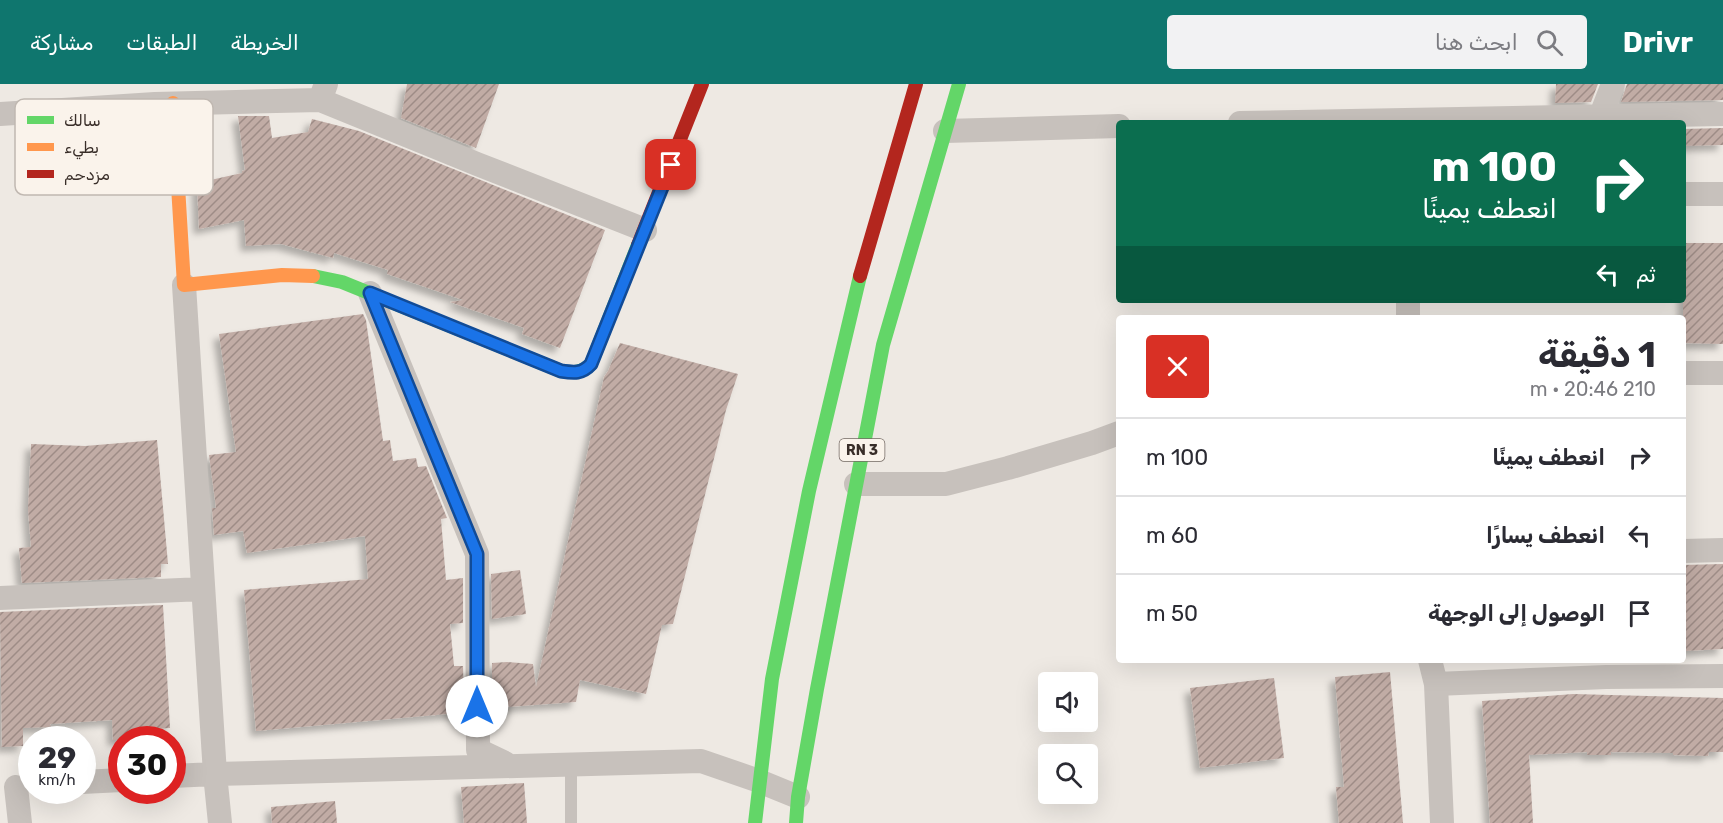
<!DOCTYPE html>
<html lang="ar">
<head>
<meta charset="utf-8">
<style>
	:root { --surface:#fff; --page:#f2f2f3; --text:#2b2b33; --muted:#7c7c81; --line:#e1e1e2; --accent:#0f766e }
	body { margin:0; font-family:Rubik,"Noto Naskh Arabic",sans-serif; background:var(--page); color:var(--text); direction:rtl; height:100vh; display:flex; flex-direction:column; font-size:22px; white-space:nowrap }
	* { box-sizing:border-box; margin:0 }
	p { font-size:20px; color:var(--muted) }
	.icon { flex:none; width:33px; height:33px; fill:none; stroke:currentColor; stroke-width:2; stroke-linecap:round; stroke-linejoin:round }
	.map { position:relative; flex:1; overflow:hidden; direction:ltr }
	.details { position:absolute; left:1116px; top:231px; width:570px; height:348px; display:flex; flex-direction:column; background:var(--surface); border-radius:6px; box-shadow:0 6px 24px #0002; direction:rtl }
	.details>* { flex:none }
	.guide { position:absolute; left:1116px; top:36px; width:570px; height:183px; border-radius:6px; box-shadow:0 6px 24px #0002; direction:rtl; background:#0b6e4f; color:#fff; overflow:hidden }
	.fabs { position:absolute; left:1038px; top:588px; display:grid; gap:12px }
	.fabs a { display:grid; place-items:center; width:60px; height:60px; border-radius:6px; background:var(--surface); box-shadow:0 6px 24px #0002; font-size:30px }
	.speed { position:absolute; left:18px; top:642px; display:flex; gap:12px; font-size:30px; font-weight:700; text-align:center }
	.speed>* { display:grid; place-content:center; width:78px; height:78px; border-radius:50%; background:var(--surface); box-shadow:0 6px 24px #0002; line-height:1 }
	.speed small { font-size:15px; font-weight:400 }
	.speed .limit { border:9px solid #d22; background:#fff; color:#111 }
	.pin { position:absolute; display:grid; place-items:center; width:51px; height:51px; color:#fff; margin:-26px; border-radius:12px; box-shadow:0 3px 9px #0006 }
	.me { position:absolute; width:66px; margin:-33px; rotate:0deg; stroke-linejoin:round; filter:drop-shadow(0 0 4px #0008) }
	.turn { display:flex; align-items:center; gap:21px; height:126px; padding:0 30px; font-size:27px }
	.turn .icon { width:78px; height:78px; stroke-width:2.5 }
	.turn b { display:block; font-size:42px; line-height:51px }
	.then { display:flex; align-items:center; height:57px; padding:0 30px; background:#0003; gap:12px; font-size:22px }
	.round { display:grid; place-items:center; flex:none; width:63px; height:63px; border-radius:6px; background:var(--page) }
	.headline { display:flex; align-items:center; justify-content:space-between; height:102px; padding:0 30px }
	h1 { font-size:36px; font-weight:700; line-height:45px }
	ul { padding:0; list-style:none }
	li { display:flex; align-items:center; gap:18px; height:78px; padding:0 30px; border-top:2px solid var(--line) }
	li div { flex:1 }
	li b { display:block; font-size:22px }
	li em { font-style:normal }
	header { display:flex; align-items:center; gap:36px; box-sizing:border-box; height:84px; padding:0 30px; background:var(--accent); color:#fff }
	header strong { font-size:28px }
	nav { display:flex; gap:33px; margin-inline-start:auto; font-size:21px }
	.search { width:420px; height:54px; background:var(--page); display:flex; align-items:center; gap:15px; box-sizing:border-box; padding:0 21px; border-radius:6px; color:var(--muted); font-size:22px }
	.map>svg:first-child { display:block }
	.building { fill:url(#building-hatch); filter:url(#shadow) }
	.lines { fill:none; stroke-linecap:round; stroke-linejoin:round }
	.lane { stroke:#c7c1bc; stroke-width:12 }
	.street { stroke:#c7c1bc; stroke-width:24 }
	.fast { stroke:#63d668; stroke-width:14 }
	.slow { stroke:#ff974d; stroke-width:14 }
	.jam { stroke:#b3261e; stroke-width:14 }
	.route-casing { stroke:#114b97; stroke-width:15 }
	.route { stroke:#1a73e8; stroke-width:10 }
	.labels { text-anchor:middle; stroke-width:6; stroke-linejoin:round; paint-order:stroke }
	.shield { fill:#faf3eb; stroke:#736963; stroke-width:1.5 }
	.shield-label { font-size:14px; font-weight:bold; fill:#392e29 }
	.key { fill:#faf3eb; stroke:#c0b8b1; stroke-width:1.5 }
	.key-label { font-size:16px; fill:#392e29 }
</style>
</head>
<body>
<header>
<strong>Drivr</strong>
<div class="search"><svg class="icon" aria-label="search" viewBox="0 0 24 24"><circle cx="10" cy="10" r="6"/><path d="M15 15l6 6"/></svg>ابحث هنا</div>
<nav><a>الخريطة</a><a>الطبقات</a><a>مشاركة</a></nav>
</header>
<div class="map">
<svg width="1723" height="739" viewBox="0 0 1723 739">
	<defs>
		<pattern id="building-hatch" width="6" height="6" patternUnits="userSpaceOnUse" patternTransform="scale(1.5)"><rect width="6" height="6" fill="#c1aca5"/><path d="M-1 1l2-2M0 6l6-6M5 7l2-2" fill="none" stroke="#9e8c86"/></pattern>
		<filter id="shadow"><feDropShadow dx="-5.5" dy="5.5" stdDeviation="3" flood-color="#0004"/></filter>
	</defs>
	<rect width="100%" height="100%" fill="#eee9e3"/>
	<path class="building" d="M407,0h92l-23,64 -75,-30z
		M1556,0h42l-7,18 -36,1z
		M1627,0h96v16l-102,2z
		M238,32h31l3,22 36,-6 4,-13 47,12 246,99 -45,118 -38,-14 2,-6 -74,-26 13,-2 -76,-26 1,-4 -54,-17 -1,5 -52,-14 -35,2 -2,-26 -45,9 -2,-46 45,-10v-2l3,-1z
		M1723,44v17l-40,1v-17z
		M1683,159h40v101l-40,-1z
		M363,230l3,6 17,121 7,-1 3,21 23,-3 2,9 8,-1 21,52 -6,1 5,61 17,-2v45l-13,1 4,42h9l1,38h-7l1,9 -202,18 -12,-141 124,-11 -3,-43 -118,17 -4,-22 -29,4 -2,-27h4l-7,-53 27,-3 -17,-118z
		M620,259l118,31 -12,36 -53,214 -11,1 -16,69 -66,-14 -4,22 -84,6v-45l15,-1 26,2 3,23 68,-310 4,-6z
		M157,356l11,124h-7v13l-139,6 -3,-35 12,-1 -3,-38 3,-65 54,2z
		M1723,480v85l-39,2 -1,-86z
		M520,486l6,44 -34,5 -1,-45z
		M163,521l7,123 -28,2 1,10h-30l-1,-20 -62,4 1,3 -28,1v18l-21,1 -2,-135z
		M1390,588l13,151h-64l-3,-36h8l-9,-110z
		M1274,594l10,80 -84,10 -10,-80z
		M1573,610l150,4v54h-14l-1,4 -35,-1v-2l-62,-1v3h-24v-3l-58,3 4,68h-43l-8,-122z
		M524,699l3,40h-63l-3,-36z
		M335,717l2,22h-65l-1,-16z"/>
	<g class="lines">
		<path class="lane" d="M571,680v59"/>
		<path class="street" d="M326,0l-6,16 157,64 168,66
			M0,30l155,-10 165,-4
			M1601,31l12,-31
			M1240,39l483,-9
			M945,47l174,-5
			M1683,110h40
			M184,201l31,489 5,49
			M370,209l107,261 1,196 27,13
			M1408,216v18
			M1683,289h40
			M856,400h90l62,-16 84,-25 27,-10
			M1683,467l40,-1
			M0,514l203,-9
			M1430,576l6,24 170,-7 117,-1
			M1436,600l6,139
			M172,692l43,-2 486,-13 58,20 39,16
			M82,698l40,-2
			M16,703l4,36"/>
		<path class="fast" d="M313,192l29,6 219,89c12,2 21,2 30,-7l47,-119
			M755,739l17,-144 37,-188 51,-215
			M796,739l2,-26 19,-108 66,-344 76,-261"/>
		<path class="slow" d="M173,19l11,182 98,-10 31,1"/>
		<path class="jam" d="M638,161l64,-161
			M860,192l56,-192"/>
	</g>
	<g class="lines">
		<defs>
			<path id="route" d="M477,622v-152l-107,-261 191,78c13,2 21,3 30,-7l80,-199"/>
		</defs>
		<use href="#route" class="route-casing"/>
		<use href="#route" class="route"/>
	</g>
	<g class="labels">
		<rect class="shield" x="839.5" y="355" width="45" height="22" rx="4.5"/>
		<g class="shield-label">
			<text x="862" y="371">RN 3</text>
		</g>
	</g>
	<rect x="15" y="15" width="198" height="96" rx="9" class="key"/>
	<rect x="27" y="32" width="27" height="8" fill="#63d668"/>
	<rect x="27" y="59" width="27" height="8" fill="#ff974d"/>
	<rect x="27" y="86" width="27" height="8" fill="#b3261e"/>
	<g class="key-label">
		<text x="64" y="42">سالك</text>
		<text x="64" y="69">بطيء</text>
		<text x="64" y="96">مزدحم</text>
	</g>
</svg>
<div class="fabs">
<a><svg class="icon" aria-label="sound" viewBox="0 0 24 24"><path d="M4 9h4l5-4v14l-5-4H4zM17 9q2 3 0 6"/></svg></a>
<a><svg class="icon" aria-label="search" viewBox="0 0 24 24"><circle cx="10" cy="10" r="6"/><path d="M15 15l6 6"/></svg></a>
</div>
<div class="speed"><div>29<small>km/h</small></div><div class="limit">30</div></div>
<div class="pin" style="left:671px;top:81px;background:#d93025"><svg class="icon" aria-label="arrive" viewBox="0 0 24 24"><path d="M6 21V4h12l-3 4 3 4H6"/></svg></div>
<svg class="me" style="left:477px;top:622px" viewBox="-20 -20 40 40"><circle r="19" fill="#fff"/><path d="M0-13L10 11 0 6-10 11z" fill="#1a73e8"/></svg>
<div class="guide">
<div class="turn"><svg class="icon" aria-label="right" viewBox="0 0 24 24"><path d="M7 20v-9h11M14 6l5 5-5 5"/></svg><div><b>100 m</b>انعطف يمينًا</div></div>
<div class="then">ثم<svg class="icon" aria-label="left" viewBox="0 0 24 24"><path d="M17 20v-9H6M10 6l-5 5 5 5"/></svg></div>
</div>
<section class="details">
<div class="headline"><div><h1>1 دقيقة</h1><p>210 m · 20:46</p></div><a class="round" style="background:#d93025;color:#fff"><svg class="icon" aria-label="close" viewBox="0 0 24 24"><path d="M6 6l12 12M18 6L6 18"/></svg></a></div>
<ul>
<li><svg class="icon" aria-label="right" viewBox="0 0 24 24"><path d="M7 20v-9h11M14 6l5 5-5 5"/></svg><div><b>انعطف يمينًا</b></div><em>100 m</em></li>
<li><svg class="icon" aria-label="left" viewBox="0 0 24 24"><path d="M17 20v-9H6M10 6l-5 5 5 5"/></svg><div><b>انعطف يسارًا</b></div><em>60 m</em></li>
<li><svg class="icon" aria-label="arrive" viewBox="0 0 24 24"><path d="M6 21V4h12l-3 4 3 4H6"/></svg><div><b>الوصول إلى الوجهة</b></div><em>50 m</em></li>
</ul>
</section>
</div>
</body>
</html>
